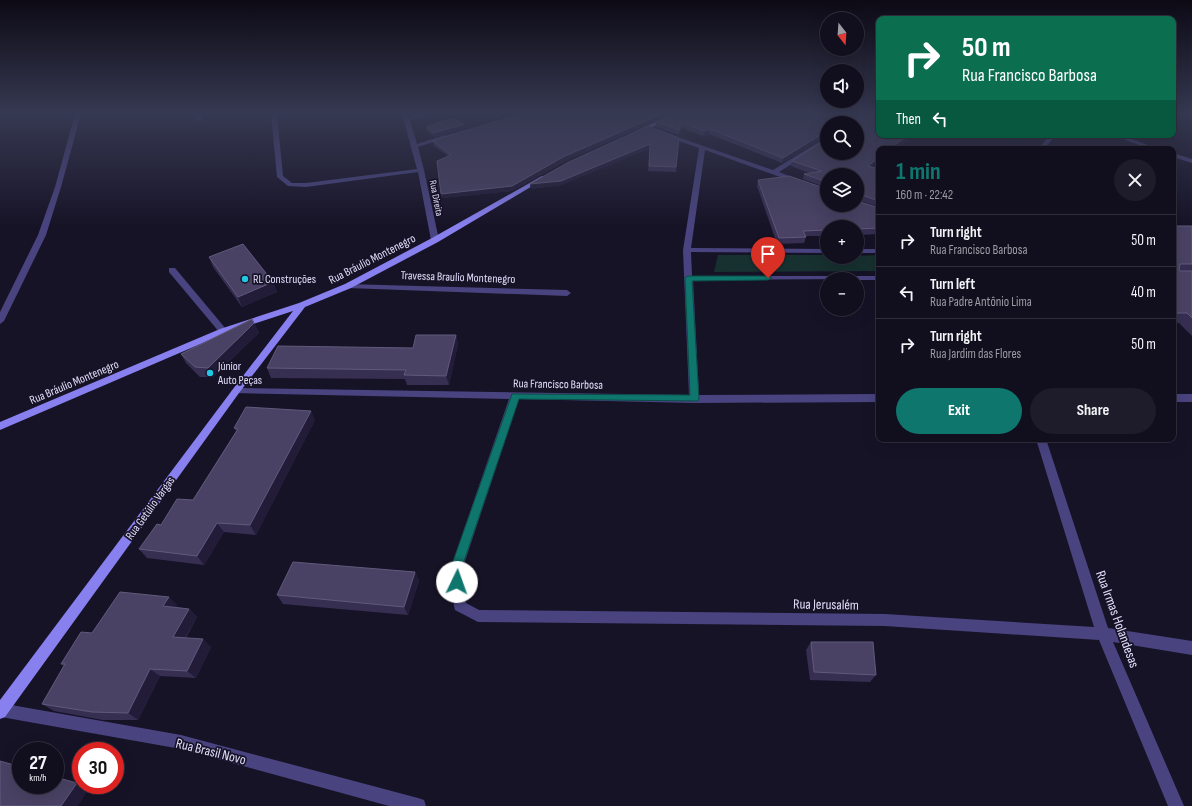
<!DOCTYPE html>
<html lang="en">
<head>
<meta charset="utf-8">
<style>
	:root { --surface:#110e1d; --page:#1e1c2a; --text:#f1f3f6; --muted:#9c9ca4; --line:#302e3b; --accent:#0f766e }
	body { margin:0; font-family:"Sofia Sans Condensed",sans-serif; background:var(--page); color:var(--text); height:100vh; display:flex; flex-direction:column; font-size:15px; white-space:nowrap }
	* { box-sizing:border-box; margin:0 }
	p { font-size:13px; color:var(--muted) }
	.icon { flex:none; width:22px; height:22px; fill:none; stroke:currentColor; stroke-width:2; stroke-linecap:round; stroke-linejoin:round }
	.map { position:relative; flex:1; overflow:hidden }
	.side { position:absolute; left:876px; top:146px; width:300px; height:296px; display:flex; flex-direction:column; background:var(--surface); border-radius:8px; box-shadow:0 4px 16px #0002,0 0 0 1px var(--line) }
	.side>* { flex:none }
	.hud { position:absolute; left:876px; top:16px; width:300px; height:122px; border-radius:8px; box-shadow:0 4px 16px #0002,0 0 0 1px var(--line); background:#0b6e4f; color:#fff; overflow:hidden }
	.needle { width:26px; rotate:163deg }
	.buttons { position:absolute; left:820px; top:12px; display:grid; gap:8px }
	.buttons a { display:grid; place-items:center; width:44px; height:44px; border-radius:50%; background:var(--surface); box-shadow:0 4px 16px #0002,0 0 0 1px var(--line); font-size:20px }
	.speed { position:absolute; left:12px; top:742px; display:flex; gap:8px; font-size:20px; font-weight:700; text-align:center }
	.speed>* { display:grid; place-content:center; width:52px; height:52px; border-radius:50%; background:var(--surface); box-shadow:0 4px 16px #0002,0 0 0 1px var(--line); line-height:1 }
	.speed small { font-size:10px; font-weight:400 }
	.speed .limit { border:6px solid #d22; background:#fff; color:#111 }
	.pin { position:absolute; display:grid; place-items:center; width:34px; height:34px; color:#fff; margin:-41px -17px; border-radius:50% 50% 50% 0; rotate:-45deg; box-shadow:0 0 4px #0007 }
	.pin .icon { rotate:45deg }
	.me { position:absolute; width:44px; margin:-22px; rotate:3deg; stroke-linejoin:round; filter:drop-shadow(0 0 3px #0008) }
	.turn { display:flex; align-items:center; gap:14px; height:84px; padding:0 20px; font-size:18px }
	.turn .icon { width:52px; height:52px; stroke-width:2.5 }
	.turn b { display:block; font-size:28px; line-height:34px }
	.then { display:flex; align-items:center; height:38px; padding:0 20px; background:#0003; gap:8px; font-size:15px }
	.round { display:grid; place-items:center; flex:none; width:42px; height:42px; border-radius:21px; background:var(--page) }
	.summary { display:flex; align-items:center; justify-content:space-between; height:68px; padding:0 20px }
	h1 { font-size:24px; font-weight:700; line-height:30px; color:var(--accent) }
	.cta { display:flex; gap:8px; margin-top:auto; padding:8px 20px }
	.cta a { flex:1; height:46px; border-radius:24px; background:var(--accent); color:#fff; font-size:16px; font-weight:700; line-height:46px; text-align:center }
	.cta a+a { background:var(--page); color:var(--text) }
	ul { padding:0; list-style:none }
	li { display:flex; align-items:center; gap:12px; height:52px; padding:0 20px; border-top:1px solid var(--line) }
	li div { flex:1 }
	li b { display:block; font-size:15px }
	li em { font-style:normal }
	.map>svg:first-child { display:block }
	.green { fill:#173030 }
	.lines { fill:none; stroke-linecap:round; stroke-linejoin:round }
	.street { fill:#494480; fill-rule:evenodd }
	.secondary { fill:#8880ef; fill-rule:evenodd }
	.wall { fill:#372f52 }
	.shaded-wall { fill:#221c39 }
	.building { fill:#494264; stroke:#615a7c }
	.route { fill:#0f766e; stroke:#0a4d48 }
	.poi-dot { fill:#22c7e2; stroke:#171327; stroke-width:1.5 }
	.labels { text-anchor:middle; stroke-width:3.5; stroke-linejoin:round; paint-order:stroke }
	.far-street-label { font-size:10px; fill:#e2ddfb; stroke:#171327 }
	.street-label { font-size:12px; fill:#e2ddfb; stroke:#171327 }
	.poi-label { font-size:12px; fill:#e2ddfb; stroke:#171327; text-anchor:start }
	.near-street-label { font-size:14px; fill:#e2ddfb; stroke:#171327 }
</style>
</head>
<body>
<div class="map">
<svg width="1192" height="806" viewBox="0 0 1192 806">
	<rect width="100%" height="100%" fill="#171327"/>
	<path class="green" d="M718,255h109v2l52,-2v16l-165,1z"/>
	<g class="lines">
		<path class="street" d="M75,114h6l-20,73 -15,48 -42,86 -4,3v-12l38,-77 17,-48z
			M197,114h6l-2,7 -5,-1z
			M271,114h6l6,62 9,7h14l111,-14 -15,-55h6l1,3 12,-3h9l-1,1 -19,5 7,24 28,-9 3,2 -30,10 6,23 15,70 -1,2h-3l-4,-2 -13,-68 -112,15 -18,-1 -11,-9z
			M665,134h4l104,36 54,-33v5l-48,30 20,8v2l-2,1 -92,-33 -14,98 136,1v4l-136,-1 1,24h187v4h-22v-1l-164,1 6,115 180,-1v8l-185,1 -175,-4 -57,171 4,33 13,7 406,4 209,13 -58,-188h10l62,189 84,13v14l-79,-13 71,164h-16l-69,-166 -214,-14 -407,-4 -23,-12 -1,-4 -4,-36 59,-171 -276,-6 -2,-2 5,-3 453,7 -6,-145 16,-102 -34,-12z
			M1050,135h6l-12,14h-6z
			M1112,135h9l38,14h-9z
			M1173,153l19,6v4l-19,-6z
			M857,249h22v4h-22z
			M169,268h6l51,61 1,2 -1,2h-6l-51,-61z
			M345,284l222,6 4,3 -4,3 -219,-8 -4,-2z
			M1173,394h19v8h-19z
			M0,703l181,32 237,63 6,2 2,6h-37l-208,-57 -180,-32z"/>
		<path class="secondary" d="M673,114h7l-41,19 -5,-1z
			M542,176l3,2 -1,1 -106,63 -87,46 -46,19 -66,86 -234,324 -5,2v-19l233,-311 60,-78 -67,22 -226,97v-8l220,-93 79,-26 46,-19 87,-46z"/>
	</g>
	<path class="wall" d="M522,114h148l-107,48 -51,29 -71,7 7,-42 -15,-11v-4l7,-2v-1z
		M672,114h188l-8,5 62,17 -38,26 -1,3 -3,2 7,2v38l-22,-7v1l22,7v26l-22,1v-8h-30v9h-21v1l-2,6 -27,1 -20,-58 1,-6 99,25 -30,-30v13l-24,-9 1,-5 5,-1 -18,-7 1,-5 65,-8 -30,-30v13h-1l-44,27 -73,-29 -6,2 -23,-9 -1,8 -23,-8v-5z
		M426,127l39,2 -30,8 -8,-6z
		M679,138l-3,34 -28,-1 2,-23 -89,37 -30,4 -1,-5z
		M1173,226h19v110l-13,-13 -6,-1z
		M209,257l64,25 4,10 -35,15 -29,-40z
		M254,323l5,10 -46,44h-13l-14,-14 -5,-9z
		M456,335l2,9 -9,41h-42l-2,-6 -134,-1 -4,-10 146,-20z
		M315,420l-59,115 -32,-3 -20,33 -57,-7 -8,-9 22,-24 32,-25 43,-69 -2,-3z
		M415,572l4,9 -11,34 -125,-11 -6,-9z
		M177,605l-1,2 13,2 8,8 -11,21 25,9 -15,31 -36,-2 -22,44h-35l-49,-9 -12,-7 22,-38 -3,-2 31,-31z
		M811,642l65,33 -6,7 -60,-2 -4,-30z"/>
	<path class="shaded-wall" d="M661,114h9l-107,48 -51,29 -71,7v-4l122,-37z
		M854,114h6l-13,9 1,-5z
		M464,124l1,5 -30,8 -1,-4z
		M710,129l-1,5 -6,2 1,-5z
		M827,131l-1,5 -44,27 1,-5z
		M909,135h5l-19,14h-6z
		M650,144v4l-89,37 -30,4 -1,-5z
		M879,156v4l-3,2 -1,3 -8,6 1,-5 7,-7z
		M273,282l4,10 -35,15 -4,-10z
		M254,323l5,10 -46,44 -5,-9z
		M456,335l2,9 -9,41 -3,-9z
		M311,411l4,9 -59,115 -6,-10z
		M217,523l7,9 -20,33 -7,-9z
		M415,572l4,9 -11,34 -4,-8z
		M169,597l8,8 -5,9 -9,-8z
		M189,609l8,8 -16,28 -8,-8z
		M203,639l8,8 -15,31 -9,-7z
		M150,669l10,7 -22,44 -10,-7z
		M77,783l12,6 -11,17h-17z"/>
	<path class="building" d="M522,114h139l-98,43 -51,29 -71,8 -4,-33 14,-6 -18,-14 8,-3h-1z
		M672,114h182l-6,4 1,1h7l10,-5h13v21h30l-20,14h-10v7l-4,3h2l-9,7 11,3v32l-20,-7 -2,1v6l22,7v20l-22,1v-2h-30v3l-24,1 3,6 -27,1 -21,-58 31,-4 38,13v16h30v-30h-30v7l-23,-8 18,-3 -30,-10 35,-22v14h30v-30h-30v8l-44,27 -73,-29 -6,2 -24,-9v8l-24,-8z
		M452,118l12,6 -30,9 -8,-6z
		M648,126l31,12 -3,29 -27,-1 1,-22 -89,37 -31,3 39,-22z
		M1173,226h19v38h-12l-1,6 1,1h12v47l-5,-5h-14v-34h4l-4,-4z
		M243,244l30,38 -35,15 -29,-40z
		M252,319l2,4 -46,45 -13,-1 -14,-13z
		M416,335h40l-10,41 -42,-1 2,-5 -139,-2 11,-22 135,2z
		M246,407l65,4 -61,114 -33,-2 -20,33 -58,-7 18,-25 4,1 16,-26 16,1 45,-71 -4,-1z
		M293,562l122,10 -11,35 -127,-12z
		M120,592l49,5 -6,9 26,3 -16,28 30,2 -16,32 -37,-2 -22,44 -36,-1 -50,-8 23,-40h-4l20,-32 11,1z
		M811,642h62l3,33 -62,-3z
		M0,761l21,6v18h34v-8l22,6 -16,23h-61z"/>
	<linearGradient id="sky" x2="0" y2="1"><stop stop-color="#0d0a15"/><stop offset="0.5" stop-color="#363952"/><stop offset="1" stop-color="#363952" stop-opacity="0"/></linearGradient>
	<rect width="1192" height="226" fill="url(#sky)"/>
	<path class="route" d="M688,276h80l4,2 -4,2 -76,1 7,118 -1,2 -179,-2 -58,171 2,12 -2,3 -4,2 -4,-2 -3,-15 62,-176 178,1 -5,-117z"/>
	<g class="poi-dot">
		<circle cx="245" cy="279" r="4"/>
		<circle cx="210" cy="373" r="4"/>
	</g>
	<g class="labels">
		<g class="far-street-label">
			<text transform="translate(437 198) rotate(79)" y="4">Rua Direita</text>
		</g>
		<g class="street-label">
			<text transform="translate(372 259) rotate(-27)" y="4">Rua Bráulio Montenegro</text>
			<text transform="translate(458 277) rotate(2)" y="4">Travessa Braulio Montenegro</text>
			<text transform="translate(74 382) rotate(-23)" y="4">Rua Bráulio Montenegro</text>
			<text transform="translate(558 384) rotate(1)" y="4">Rua Francisco Barbosa</text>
			<text transform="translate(150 508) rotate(-54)" y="4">Rua Getúlio Vargas</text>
		</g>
		<g class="poi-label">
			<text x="253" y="283">RL Construções</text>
			<text x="218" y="370">Júnior<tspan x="218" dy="14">Auto Peças</tspan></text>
		</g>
		<g class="near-street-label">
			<text transform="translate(826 604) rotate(1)" y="5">Rua Jerusalém</text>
			<text transform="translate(1118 619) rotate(70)" y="5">Rua Irmas Holandesas</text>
			<text transform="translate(211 751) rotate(14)" y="5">Rua Brasil Novo</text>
		</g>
	</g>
</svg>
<div class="buttons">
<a><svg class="needle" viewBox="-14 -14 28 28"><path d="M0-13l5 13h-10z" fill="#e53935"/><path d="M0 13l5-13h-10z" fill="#9c9ca4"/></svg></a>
<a><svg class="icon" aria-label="sound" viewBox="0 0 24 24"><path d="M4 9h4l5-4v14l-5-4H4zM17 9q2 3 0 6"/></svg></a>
<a><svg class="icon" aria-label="search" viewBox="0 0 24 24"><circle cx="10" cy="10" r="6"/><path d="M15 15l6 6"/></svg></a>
<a><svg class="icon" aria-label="layers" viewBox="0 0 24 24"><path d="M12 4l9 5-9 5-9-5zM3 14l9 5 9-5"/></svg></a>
<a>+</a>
<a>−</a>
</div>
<div class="speed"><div>27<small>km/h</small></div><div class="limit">30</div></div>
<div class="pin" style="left:768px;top:278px;background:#d93025"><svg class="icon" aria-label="arrive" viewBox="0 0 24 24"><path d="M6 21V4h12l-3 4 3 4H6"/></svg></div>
<svg class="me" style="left:457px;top:582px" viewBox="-20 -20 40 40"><circle r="19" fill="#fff"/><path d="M0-13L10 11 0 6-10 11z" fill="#0f766e"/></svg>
<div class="hud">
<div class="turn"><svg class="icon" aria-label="right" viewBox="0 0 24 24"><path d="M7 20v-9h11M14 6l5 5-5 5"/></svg><div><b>50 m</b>Rua Francisco Barbosa</div></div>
<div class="then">Then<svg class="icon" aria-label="left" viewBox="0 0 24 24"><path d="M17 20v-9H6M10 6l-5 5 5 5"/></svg></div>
</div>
<section class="side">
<div class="summary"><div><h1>1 min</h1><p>160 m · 22:42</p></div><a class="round"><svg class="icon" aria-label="close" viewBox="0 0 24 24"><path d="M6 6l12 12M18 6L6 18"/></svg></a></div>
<ul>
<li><svg class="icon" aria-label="right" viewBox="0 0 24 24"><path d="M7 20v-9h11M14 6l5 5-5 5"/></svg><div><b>Turn right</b><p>Rua Francisco Barbosa</p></div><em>50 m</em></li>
<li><svg class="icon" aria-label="left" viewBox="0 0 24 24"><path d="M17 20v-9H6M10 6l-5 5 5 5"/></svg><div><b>Turn left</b><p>Rua Padre Antônio Lima</p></div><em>40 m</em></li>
<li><svg class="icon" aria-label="right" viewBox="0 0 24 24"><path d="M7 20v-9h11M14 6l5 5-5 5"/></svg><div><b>Turn right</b><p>Rua Jardim das Flores</p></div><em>50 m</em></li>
</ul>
<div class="cta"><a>Exit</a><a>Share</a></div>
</section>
</div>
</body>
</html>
